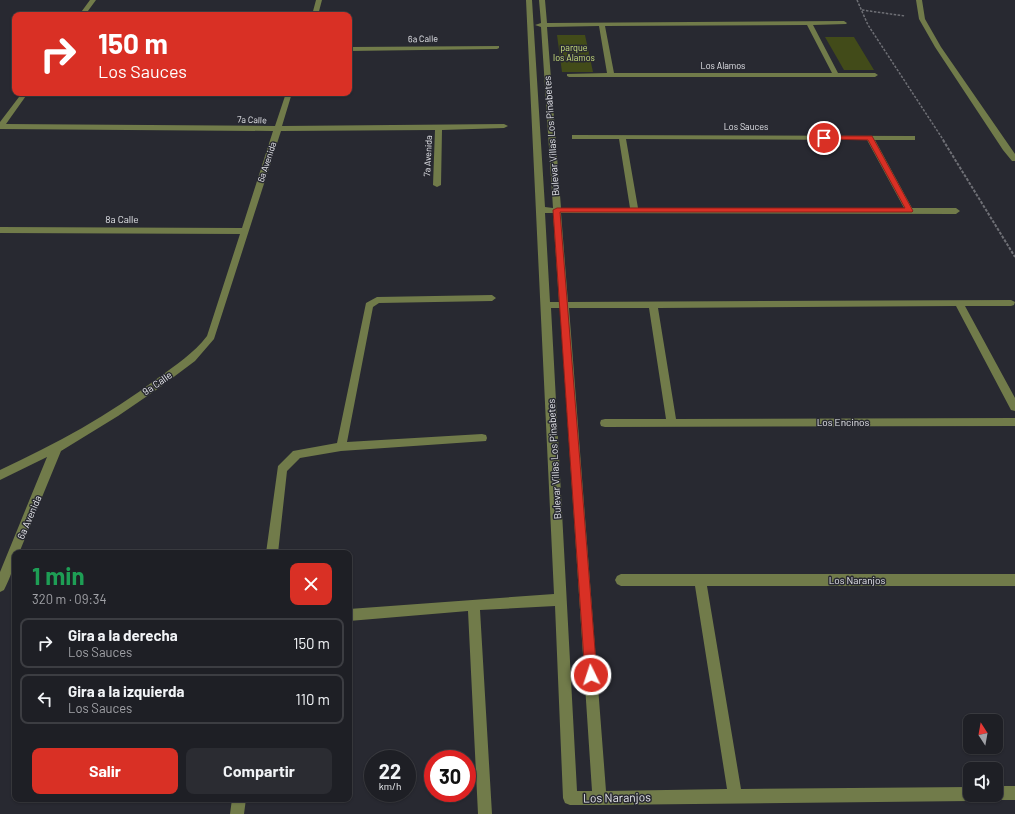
<!DOCTYPE html>
<html lang="es">
<head>
<meta charset="utf-8">
<style>
	:root { --surface:#1e1f25; --page:#2b2c32; --text:#f1f3f6; --muted:#a1a2a7; --line:#3c3d42; --accent:#d93025 }
	body { margin:0; font-family:Barlow,sans-serif; background:var(--page); color:var(--text); height:100vh; display:flex; flex-direction:column; font-size:15px; white-space:nowrap }
	* { box-sizing:border-box; margin:0 }
	p { font-size:13px; color:var(--muted) }
	.icon { flex:none; width:22px; height:22px; fill:none; stroke:currentColor; stroke-width:2; stroke-linecap:round; stroke-linejoin:round }
	.map { position:relative; flex:1; overflow:hidden }
	.details { position:absolute; left:12px; top:550px; width:340px; height:252px; display:flex; flex-direction:column; background:var(--surface); border-radius:8px; box-shadow:0 1px 3px #0004,0 0 0 1px var(--line) }
	.details>* { flex:none }
	.top-card { position:absolute; left:12px; top:12px; width:340px; height:84px; border-radius:8px; box-shadow:0 1px 3px #0004,0 0 0 1px var(--line); background:#d93025; color:#fff; overflow:hidden }
	.needle { width:26px; rotate:349deg }
	.tools { position:absolute; left:963px; top:714px; display:grid; gap:8px }
	.tools a { display:grid; place-items:center; width:40px; height:40px; border-radius:8px; background:var(--surface); box-shadow:0 1px 3px #0004,0 0 0 1px var(--line); font-size:20px }
	.speed { position:absolute; left:364px; top:750px; display:flex; gap:8px; font-size:20px; font-weight:700; text-align:center }
	.speed>* { display:grid; place-content:center; width:52px; height:52px; border-radius:50%; background:var(--surface); box-shadow:0 1px 3px #0004,0 0 0 1px var(--line); line-height:1 }
	.speed small { font-size:10px; font-weight:400 }
	.speed .limit { border:6px solid #d22; background:#fff; color:#111 }
	.pin { position:absolute; display:grid; place-items:center; width:34px; height:34px; color:#fff; margin:-17px; border:2px solid #fff; border-radius:50%; box-shadow:0 1px 4px #0007 }
	.me { position:absolute; width:44px; margin:-22px; rotate:356deg; stroke-linejoin:round; filter:drop-shadow(0 0 3px #0008) }
	.turn { display:flex; align-items:center; gap:14px; height:84px; padding:0 20px; font-size:18px }
	.turn .icon { width:52px; height:52px; stroke-width:2.5 }
	.turn b { display:block; font-size:28px; line-height:34px }
	.round { display:grid; place-items:center; flex:none; width:42px; height:42px; border-radius:8px; background:var(--page) }
	.overview { display:flex; align-items:center; justify-content:space-between; height:68px; padding:0 20px }
	h1 { font-size:24px; font-weight:700; line-height:30px; color:#1e9e55 }
	.action { display:flex; gap:8px; margin-top:auto; padding:8px 20px }
	.action a { flex:1; height:46px; border-radius:8px; background:var(--accent); color:#fff; font-size:16px; font-weight:700; line-height:46px; text-align:center }
	.action a+a { background:var(--page); color:var(--text) }
	ul { padding:0; list-style:none }
	li { display:flex; align-items:center; gap:12px; height:50px; margin:0 8px 6px; padding:0 12px; border:2px solid var(--line); border-radius:8px }
	li div { flex:1 }
	li b { display:block; font-size:15px }
	li em { font-style:normal }
	.map>svg:first-child { display:block }
	.green { fill:#424b19 }
	.lines { fill:none; stroke-linecap:round; stroke-linejoin:round }
	.path-far1 { stroke:#6f7076; stroke-width:1.5; stroke-dasharray:2.5 1.5; stroke-linecap:butt }
	.path { stroke:#6f7076; stroke-width:2; stroke-dasharray:3 1.5; stroke-linecap:butt }
	.minor { fill:#717b4a; fill-rule:evenodd }
	.route { fill:#d93025; stroke:#8d1f18 }
	.labels { text-anchor:middle; stroke-width:3; stroke-linejoin:round; paint-order:stroke }
	.far-street-label { font-size:9px; fill:#e5e6eb; stroke:#282931 }
	.far-park-label { font-size:9px; fill:#cce17d; stroke:#282931 }
	.street-label { font-size:10px; fill:#e5e6eb; stroke:#282931 }
	.near-street-label { font-size:12px; fill:#e5e6eb; stroke:#282931 }
</style>
</head>
<body>
<div class="map">
<svg width="1015" height="814" viewBox="0 0 1015 814">
	<rect width="100%" height="100%" fill="#282931"/>
	<path class="green" d="M557,35h28l8,37h-31z
		M825,37h29l20,33h-30z"/>
	<g class="lines">
		<path class="path-far1" d="M857,0l11,25 76,116
			M862,10l43,6"/>
		<path class="path" d="M943,140l72,117"/>
		<path class="minor" d="M90,0h6l-11,15h-6z
			M316,0h6l-4,15h-6z
			M526,0h6l13,207 8,1 -12,-181 -6,-2 6,-2 -2,-23h6l2,23 297,-2 3,2 -1,1 -33,1 25,48h37l3,2 -3,2h-306l-2,-1v-2l40,-1 -8,-47 -52,1 14,181h69l-11,-69h-47v-4h3l337,1h3v4h-40l37,68h44l4,3 -4,3 -395,-1 7,89 443,-2 4,2 -1,3 -3,1h-46l50,92v13l-4,-1 -55,-104 -298,2 18,111 339,-1v8l-410,1 -4,-1 -1,-3 1,-3 4,-1h61l-17,-111h-80l37,483 121,-2 -32,-203h-74l-4,-2 -2,-4 2,-4 4,-2h394v12h-308l34,203 229,-2v8h7l-2,4 -5,2 -370,4h-30l-5,-2 -2,-5 -8,-192 -75,4 12,204h-14l-10,-203 -119,10v-12l205,-15zM807,25l25,48h-218l-9,-47zM626,139l241,1 37,68h-266zM545,213h8l6,89h-9zM551,308h9l32,483h-15z
			M916,0h6l3,19 16,28 74,107v7h-3l-9,-11 -68,-103 -16,-28z
			M499,46v2l-2,1 -148,2v-4z
			M22,93h6l-22,31 269,2 11,-33h6l-10,33 222,-2 4,2 -4,2 -62,2 -1,55 -4,2 -4,-2 2,-55 -154,1 -67,208 -19,22 -36,27 -41,28 -57,35 -42,102h-4c0,13 -5,25 -11,37l-4,2v-20l47,-115 -47,23v-10c56,-26 109,-55 158,-92 18,-13 36,-25 49,-42l33,-102 -240,-1v-6l242,1 31,-97 -273,-2v-7z
			M492,295l4,3 -4,3 -113,2 -6,4 -26,135 135,-8 4,1 1,3 -1,3 -145,10 -41,7 -13,13 -9,82h-12l12,-87 15,-15 44,-8 29,-140 11,-6z
			M996,786h19v14h-19l-5,-2 -1,-3h6z
			M232,799h14l-2,15h-14z"/>
	</g>
	<path class="route" d="M821,136h51l41,75 -1,1h-352l37,463 -2,4 -4,2 -4,-2 -2,-4 -32,-465 4,-2h348l-37,-68 -44,-1 -4,-1z"/>
	<g class="labels">
		<g class="far-street-label">
			<text transform="translate(423 39) rotate(-1)" y="3">6a Calle</text>
			<text x="723" y="69">Los Alamos</text>
			<text transform="translate(252 120) rotate(2)" y="3">7a Calle</text>
			<text x="746" y="130">Los Sauces</text>
			<text transform="translate(428 156) rotate(-87)" y="3">7a Avenida</text>
			<text transform="translate(267 162) rotate(-72)" y="3">6a Avenida</text>
		</g>
		<g class="far-park-label">
			<text x="574" y="51">parque<tspan x="574" dy="10">los Alamos</tspan></text>
		</g>
		<g class="street-label">
			<text transform="translate(551 136) rotate(-94)" y="4">Bulevar Villas Los Pinabetes</text>
			<text x="122" y="223">8a Calle</text>
			<text transform="translate(157 383) rotate(-35)" y="4">9a Calle</text>
			<text x="843" y="426">Los Encinos</text>
			<text transform="translate(554 459) rotate(-93)" y="4">Bulevar Villas Los Pinabetes</text>
			<text transform="translate(29 517) rotate(-67)" y="4">6a Avenida</text>
			<text x="857" y="584">Los Naranjos</text>
		</g>
		<g class="near-street-label">
			<text transform="translate(617 798) rotate(-1)" y="4">Los Naranjos</text>
		</g>
	</g>
</svg>
<div class="tools">
<a><svg class="needle" viewBox="-14 -14 28 28"><path d="M0-13l5 13h-10z" fill="#e53935"/><path d="M0 13l5-13h-10z" fill="#a1a2a7"/></svg></a>
<a><svg class="icon" aria-label="sound" viewBox="0 0 24 24"><path d="M4 9h4l5-4v14l-5-4H4zM17 9q2 3 0 6"/></svg></a>
</div>
<div class="speed"><div>22<small>km/h</small></div><div class="limit">30</div></div>
<div class="pin" style="left:824px;top:138px;background:#d93025"><svg class="icon" aria-label="arrive" viewBox="0 0 24 24"><path d="M6 21V4h12l-3 4 3 4H6"/></svg></div>
<svg class="me" style="left:591px;top:675px" viewBox="-20 -20 40 40"><circle r="17" fill="#d93025" stroke="#fff" stroke-width="3"/><path d="M0-11L8 9 0 5-8 9z" fill="#fff"/></svg>
<div class="top-card">
<div class="turn"><svg class="icon" aria-label="right" viewBox="0 0 24 24"><path d="M7 20v-9h11M14 6l5 5-5 5"/></svg><div><b>150 m</b>Los Sauces</div></div>
</div>
<section class="details">
<div class="overview"><div><h1>1 min</h1><p>320 m · 09:34</p></div><a class="round" style="background:#d93025;color:#fff"><svg class="icon" aria-label="close" viewBox="0 0 24 24"><path d="M6 6l12 12M18 6L6 18"/></svg></a></div>
<ul>
<li><svg class="icon" aria-label="right" viewBox="0 0 24 24"><path d="M7 20v-9h11M14 6l5 5-5 5"/></svg><div><b>Gira a la derecha</b><p>Los Sauces</p></div><em>150 m</em></li>
<li><svg class="icon" aria-label="left" viewBox="0 0 24 24"><path d="M17 20v-9H6M10 6l-5 5 5 5"/></svg><div><b>Gira a la izquierda</b><p>Los Sauces</p></div><em>110 m</em></li>
</ul>
<div class="action"><a>Salir</a><a>Compartir</a></div>
</section>
</div>
</body>
</html>
